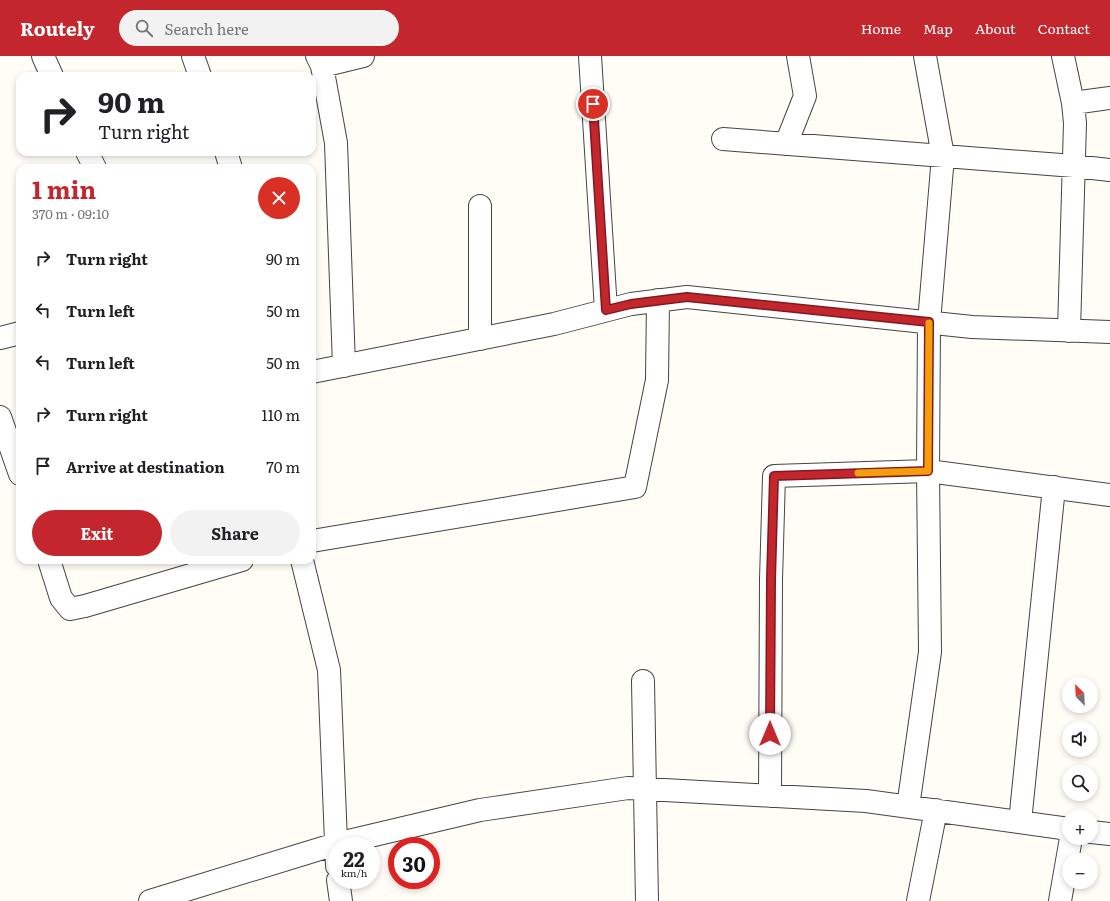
<!DOCTYPE html>
<html lang="en">
<head>
<meta charset="utf-8">
<style>
	:root { --surface:#fff; --page:#f2f2f2; --text:#202124; --muted:#757577; --accent:#c4262e }
	body { margin:0; font-family:Literata,serif; background:var(--page); color:var(--text); height:100vh; display:flex; flex-direction:column; font-size:15px; white-space:nowrap }
	* { box-sizing:border-box; margin:0 }
	p { font-size:13px; color:var(--muted) }
	.icon { flex:none; width:22px; height:22px; fill:none; stroke:currentColor; stroke-width:2; stroke-linecap:round; stroke-linejoin:round }
	.map { position:relative; flex:1; overflow:hidden }
	.details { position:absolute; left:16px; top:108px; width:300px; height:400px; display:flex; flex-direction:column; background:var(--surface); border-radius:12px; box-shadow:0 2px 6px #0003 }
	.details>* { flex:none }
	.guide { position:absolute; left:16px; top:16px; width:300px; height:84px; border-radius:12px; box-shadow:0 2px 6px #0003; background:#fff; color:var(--text); overflow:hidden }
	.needle { width:26px; rotate:336deg }
	.buttons { position:absolute; left:1062px; top:621px; display:grid; gap:8px }
	.buttons a { display:grid; place-items:center; width:36px; height:36px; border-radius:50%; background:var(--surface); box-shadow:0 2px 6px #0003; font-size:20px }
	.speed { position:absolute; left:328px; top:781px; display:flex; gap:8px; font-size:20px; font-weight:700; text-align:center }
	.speed>* { display:grid; place-content:center; width:52px; height:52px; border-radius:50%; background:var(--surface); box-shadow:0 2px 6px #0003; line-height:1 }
	.speed small { font-size:10px; font-weight:400 }
	.speed .limit { border:6px solid #d22; background:#fff; color:#111 }
	.pin { position:absolute; display:grid; place-items:center; width:34px; height:34px; color:#fff; margin:-17px; border:2px solid #fff; border-radius:50%; box-shadow:0 1px 4px #0007 }
	.me { position:absolute; width:44px; margin:-22px; rotate:0deg; stroke-linejoin:round; filter:drop-shadow(0 0 3px #0008) }
	.turn { display:flex; align-items:center; gap:14px; height:84px; padding:0 16px; font-size:18px }
	.turn .icon { width:52px; height:52px; stroke-width:2.5 }
	.turn b { display:block; font-size:28px; line-height:34px }
	.round { display:grid; place-items:center; flex:none; width:42px; height:42px; border-radius:21px; background:var(--page) }
	.head { display:flex; align-items:center; justify-content:space-between; height:68px; padding:0 16px }
	h1 { font-size:24px; font-weight:700; line-height:30px; color:var(--accent) }
	.cta { display:flex; gap:8px; margin-top:auto; padding:8px 16px }
	.cta a { flex:1; height:46px; border-radius:24px; background:var(--accent); color:#fff; font-size:16px; font-weight:700; line-height:46px; text-align:center }
	.cta a+a { background:var(--page); color:var(--text) }
	ul { padding:0; list-style:none }
	li { display:flex; align-items:center; gap:12px; height:52px; padding:0 16px }
	li div { flex:1 }
	li b { display:block; font-size:15px }
	li em { font-style:normal }
	header { display:flex; align-items:center; gap:24px; box-sizing:border-box; height:56px; padding:0 20px; background:var(--accent); color:#fff }
	header strong { font-size:19px }
	nav { display:flex; gap:22px; margin-inline-start:auto; font-size:14px }
	.search { width:280px; height:36px; background:var(--page); display:flex; align-items:center; gap:10px; box-sizing:border-box; padding:0 14px; border-radius:22px; color:var(--muted); font-size:15px }
	.map>svg:first-child { display:block }
	.lines { fill:none; stroke-linecap:round; stroke-linejoin:round }
	.minor-casing { stroke:#444; stroke-width:24 }
	.minor { stroke:#fff; stroke-width:22 }
	.route-casing { stroke:#7f191e; stroke-width:10 }
	.route { stroke:#c4262e; stroke-width:7 }
	.slow { stroke:#f59e0b; stroke-width:7 }
</style>
</head>
<body>
<header>
<strong>Routely</strong>
<div class="search"><svg class="icon" aria-label="search" viewBox="0 0 24 24"><circle cx="10" cy="10" r="6"/><path d="M15 15l6 6"/></svg>Search here</div>
<nav><a>Home</a><a>Map</a><a>About</a><a>Contact</a></nav>
</header>
<div class="map">
<svg width="1110" height="845" viewBox="0 0 1110 845">
	<rect width="100%" height="100%" fill="#fffdf5"/>
	<g class="lines">
		<defs>
			<path id="minor" d="M43,0l9,20
				M193,0l7,20
				M317,0l5,10 14,77 8,223
				M590,0l16,254
				M1063,0l10,47 2,20 -6,208
				M322,10l41,-10
				M1073,47l37,-5
				M723,83l351,27 36,4
				M786,88l19,-48 -7,-40
				M87,96l8,16
				M226,96l5,16
				M0,282l20,-5
				M480,283v-133
				M312,316l242,-48 77,-20 56,-7 285,30 138,5
				M0,361l20,57
				M312,485l323,-54 22,-107 1,-80
				M49,504l12,38 9,11 15,-3 157,-46
				M302,504l27,110 8,196
				M643,625l4,220
				M770,740l1,-216 3,-104 154,-5 182,24
				M908,751l22,-155 -2,-181 1,-149 14,-166 -18,-100
				M1020,766l34,-335
				M1091,776l19,2
				M338,824l3,21
				M150,845l186,-57 144,-34 148,-22 238,13 203,28
				M918,845l18,-91
				M1060,845l11,-63"/>
		</defs>
		<use href="#minor" class="minor-casing"/>
		<use href="#minor" class="minor"/>
	</g>
	<g class="lines">
		<defs>
			<path id="route" d="M593,48l13,206 25,-6 56,-7 242,25 -1,149 -154,5 -3,104 -1,154"/>
		</defs>
		<use href="#route" class="route-casing"/>
		<use href="#route" class="route"/>
		<path class="slow" d="M858,417l70,-2 1,-148"/>
	</g>
</svg>
<div class="buttons">
<a><svg class="needle" viewBox="-14 -14 28 28"><path d="M0-13l5 13h-10z" fill="#e53935"/><path d="M0 13l5-13h-10z" fill="#757577"/></svg></a>
<a><svg class="icon" aria-label="sound" viewBox="0 0 24 24"><path d="M4 9h4l5-4v14l-5-4H4zM17 9q2 3 0 6"/></svg></a>
<a><svg class="icon" aria-label="search" viewBox="0 0 24 24"><circle cx="10" cy="10" r="6"/><path d="M15 15l6 6"/></svg></a>
<a>+</a>
<a>−</a>
</div>
<div class="speed"><div>22<small>km/h</small></div><div class="limit">30</div></div>
<div class="pin" style="left:593px;top:48px;background:#d93025"><svg class="icon" aria-label="arrive" viewBox="0 0 24 24"><path d="M6 21V4h12l-3 4 3 4H6"/></svg></div>
<svg class="me" style="left:770px;top:678px" viewBox="-20 -20 40 40"><circle r="19" fill="#fff"/><path d="M0-13L10 11 0 6-10 11z" fill="#c4262e"/></svg>
<div class="guide">
<div class="turn"><svg class="icon" aria-label="right" viewBox="0 0 24 24"><path d="M7 20v-9h11M14 6l5 5-5 5"/></svg><div><b>90 m</b>Turn right</div></div>
</div>
<section class="details">
<div class="head"><div><h1>1 min</h1><p>370 m · 09:10</p></div><a class="round" style="background:#d93025;color:#fff"><svg class="icon" aria-label="close" viewBox="0 0 24 24"><path d="M6 6l12 12M18 6L6 18"/></svg></a></div>
<ul>
<li><svg class="icon" aria-label="right" viewBox="0 0 24 24"><path d="M7 20v-9h11M14 6l5 5-5 5"/></svg><div><b>Turn right</b></div><em>90 m</em></li>
<li><svg class="icon" aria-label="left" viewBox="0 0 24 24"><path d="M17 20v-9H6M10 6l-5 5 5 5"/></svg><div><b>Turn left</b></div><em>50 m</em></li>
<li><svg class="icon" aria-label="left" viewBox="0 0 24 24"><path d="M17 20v-9H6M10 6l-5 5 5 5"/></svg><div><b>Turn left</b></div><em>50 m</em></li>
<li><svg class="icon" aria-label="right" viewBox="0 0 24 24"><path d="M7 20v-9h11M14 6l5 5-5 5"/></svg><div><b>Turn right</b></div><em>110 m</em></li>
<li><svg class="icon" aria-label="arrive" viewBox="0 0 24 24"><path d="M6 21V4h12l-3 4 3 4H6"/></svg><div><b>Arrive at destination</b></div><em>70 m</em></li>
</ul>
<div class="cta"><a>Exit</a><a>Share</a></div>
</section>
</div>
</body>
</html>
